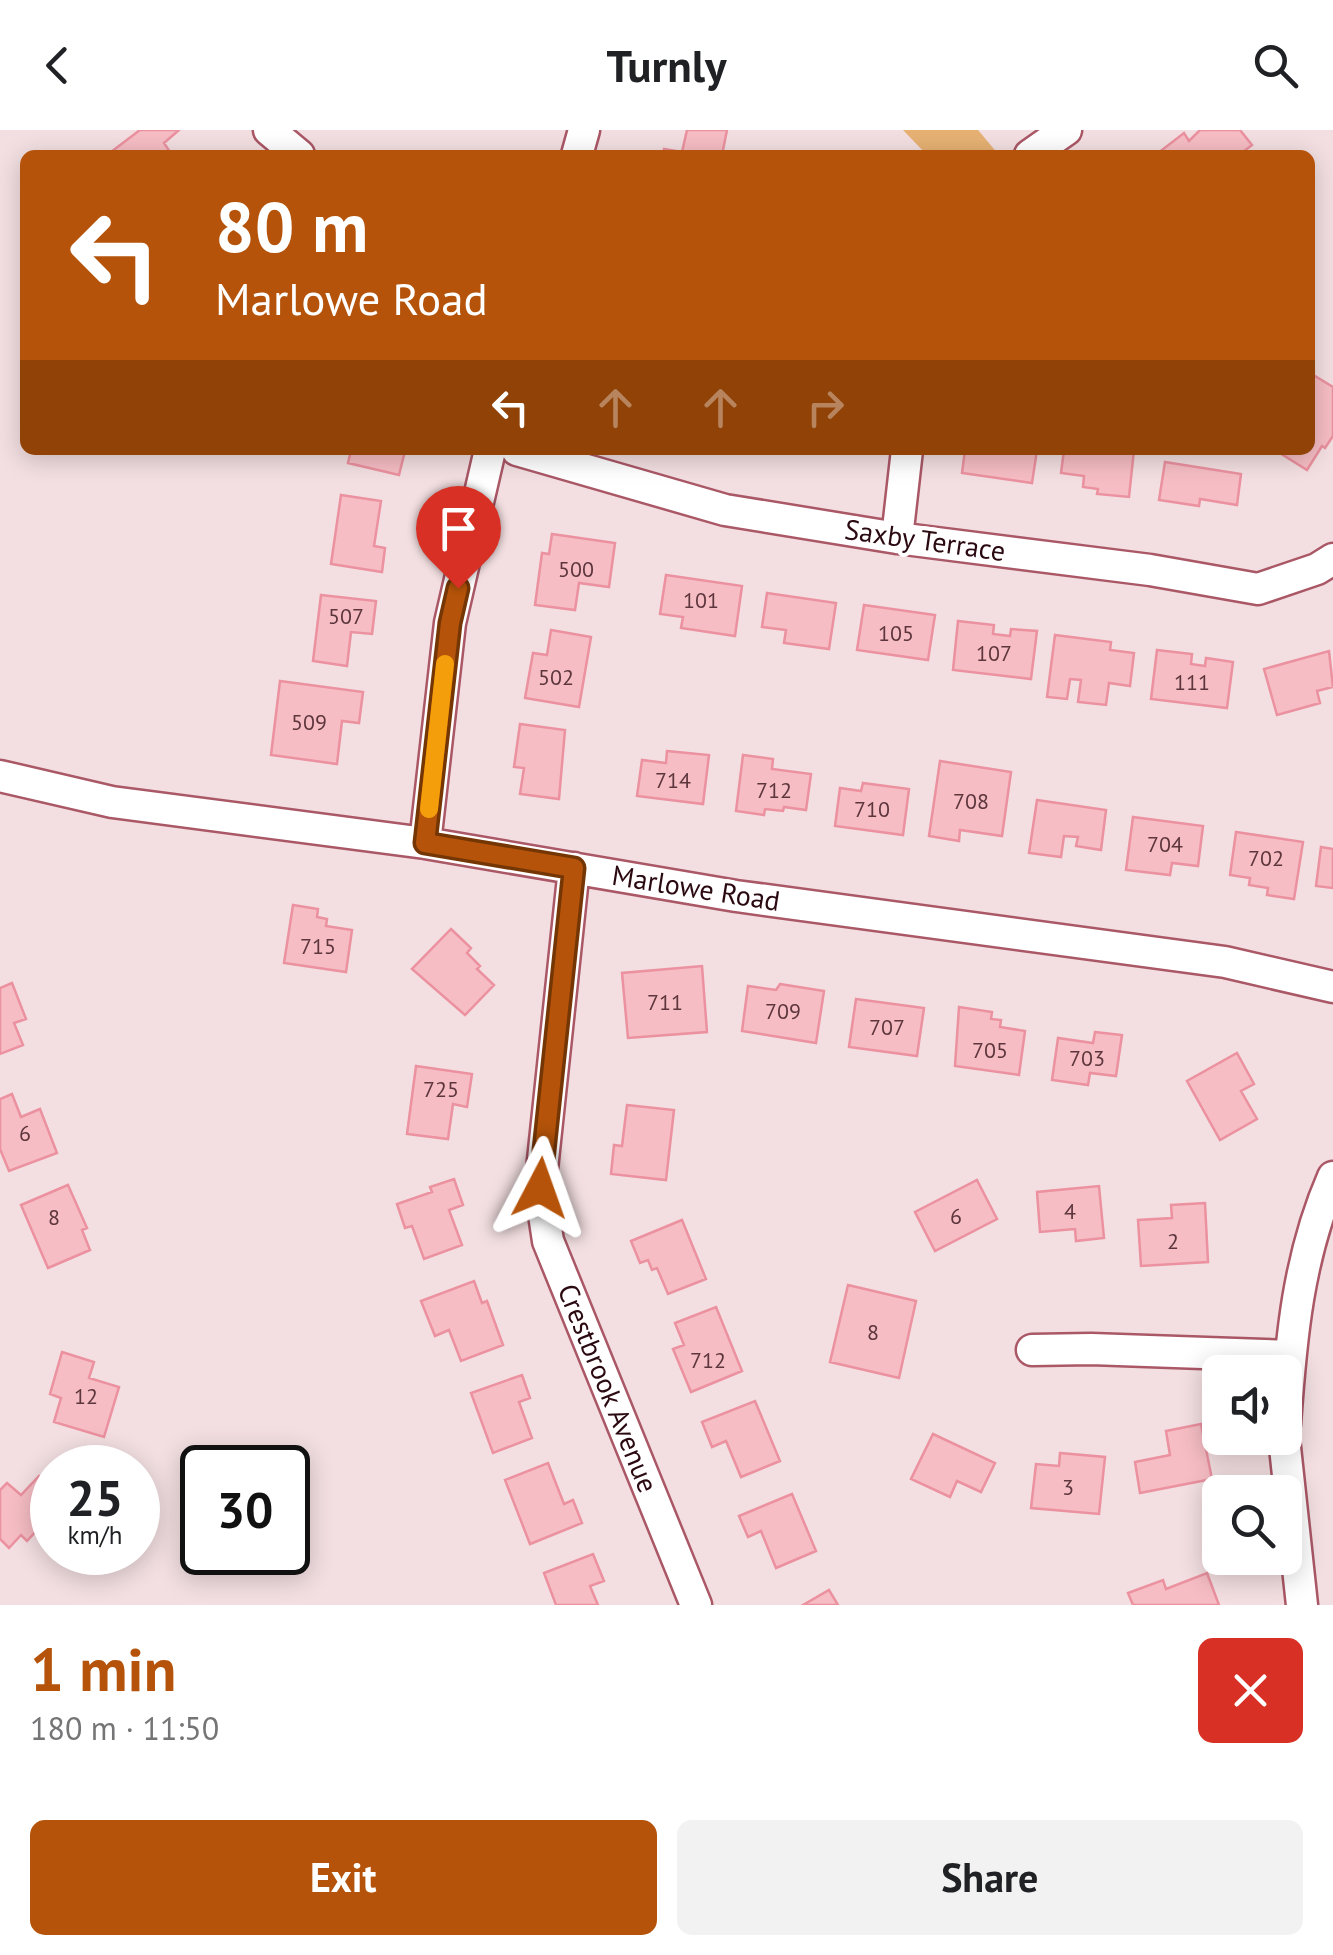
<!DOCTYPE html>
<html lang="en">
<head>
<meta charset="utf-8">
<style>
	:root { --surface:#fff; --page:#f2f2f2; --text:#202124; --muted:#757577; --accent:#b45309 }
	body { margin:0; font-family:"PT Sans",sans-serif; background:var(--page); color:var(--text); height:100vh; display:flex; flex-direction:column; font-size:38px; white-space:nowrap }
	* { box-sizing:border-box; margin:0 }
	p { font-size:32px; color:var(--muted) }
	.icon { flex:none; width:55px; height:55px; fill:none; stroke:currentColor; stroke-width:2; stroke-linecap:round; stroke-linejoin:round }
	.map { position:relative; height:1475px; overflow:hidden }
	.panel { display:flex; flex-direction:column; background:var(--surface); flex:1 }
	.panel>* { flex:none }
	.guide { position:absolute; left:20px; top:20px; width:1295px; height:305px; border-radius:15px; box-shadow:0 5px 25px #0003; background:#b45309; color:#fff; overflow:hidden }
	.fabs { position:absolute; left:1202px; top:1225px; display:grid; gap:20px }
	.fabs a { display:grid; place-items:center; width:100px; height:100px; border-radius:15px; background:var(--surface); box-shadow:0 5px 25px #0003; font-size:50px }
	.speed { position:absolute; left:30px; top:1315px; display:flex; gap:20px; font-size:50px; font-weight:700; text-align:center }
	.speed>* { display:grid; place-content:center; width:130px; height:130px; border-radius:50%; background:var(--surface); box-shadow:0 5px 25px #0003; line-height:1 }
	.speed small { font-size:25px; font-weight:400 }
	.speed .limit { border:5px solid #111; border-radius:15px; background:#fff; color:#111 }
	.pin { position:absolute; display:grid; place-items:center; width:85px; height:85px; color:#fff; margin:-102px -42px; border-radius:50% 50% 50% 0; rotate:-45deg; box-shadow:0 0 10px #0007 }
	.pin .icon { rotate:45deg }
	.me { position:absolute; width:110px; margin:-55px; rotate:4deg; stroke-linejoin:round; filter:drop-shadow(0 0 8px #0008) }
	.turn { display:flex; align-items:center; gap:35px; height:210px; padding:0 30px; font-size:45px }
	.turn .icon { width:130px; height:130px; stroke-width:2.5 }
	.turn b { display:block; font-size:70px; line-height:85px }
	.lanes { display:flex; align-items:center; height:95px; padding:0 30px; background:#0003; justify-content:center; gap:50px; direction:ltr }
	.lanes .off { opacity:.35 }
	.round { display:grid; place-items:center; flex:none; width:105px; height:105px; border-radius:15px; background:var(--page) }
	.overview { display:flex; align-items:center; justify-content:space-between; height:170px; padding:0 30px }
	h1 { font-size:60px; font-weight:700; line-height:75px; color:var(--accent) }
	.cta { display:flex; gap:20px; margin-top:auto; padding:20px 30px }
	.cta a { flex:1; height:115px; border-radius:15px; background:var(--accent); color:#fff; font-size:40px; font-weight:700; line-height:115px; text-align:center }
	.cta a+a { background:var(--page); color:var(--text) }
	header { display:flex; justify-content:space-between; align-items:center; height:130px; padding:0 30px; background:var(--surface); font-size:45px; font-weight:700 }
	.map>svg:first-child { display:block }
	.green { fill:#e6b173 }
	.building { fill:#f6bdc4; stroke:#eb919f; stroke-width:2.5 }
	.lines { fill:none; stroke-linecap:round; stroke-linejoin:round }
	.minor-casing { stroke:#aa5766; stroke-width:35 }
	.minor { stroke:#fff; stroke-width:30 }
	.route-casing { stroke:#753606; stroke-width:25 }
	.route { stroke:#b45309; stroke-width:18 }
	.slow { stroke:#f59e0b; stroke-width:18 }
	.labels { text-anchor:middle; stroke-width:8; stroke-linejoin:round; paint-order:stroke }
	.number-label { font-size:22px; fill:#5d363d }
	.street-label { font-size:28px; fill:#2a0910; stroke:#fff }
</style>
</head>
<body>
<header><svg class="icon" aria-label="back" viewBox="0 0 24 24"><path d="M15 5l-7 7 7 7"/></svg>Turnly<svg class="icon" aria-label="search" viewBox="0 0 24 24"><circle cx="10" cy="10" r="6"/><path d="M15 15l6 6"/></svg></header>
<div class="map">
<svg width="1333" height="1475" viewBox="0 0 1333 1475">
	<rect width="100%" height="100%" fill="#f3dfe1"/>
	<path class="green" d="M903,0h75l21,25h-72z"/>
	<path class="building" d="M140,0h39l-15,13 8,12h-65z
		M687,0h40l-5,25h-59l1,-6 18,3z
		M1200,0h40l12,15 -13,10 -81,-2 26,-20 5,8z
		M1310,243l23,14v49l-8,12 -3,-2 -15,24 -32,-20h35z
		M351,320l54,1 -6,24 -51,-12z
		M965,320h72l-5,33 -70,-10z
		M1064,320h70l-5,47 -32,-3 1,-5 -15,-2 1,-11 -23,-3z
		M1165,332l76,12 -4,31 -37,-6 -1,7 -40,-6z
		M341,365l40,6 -7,45 11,2 -3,24 -51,-8z
		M552,404l63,9 -6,44 -30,-4 -4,27 -40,-5 7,-52 7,1z
		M666,445l76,11 -7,50 -54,-8 2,-11 -23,-3z
		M767,463l69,10 -7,46 -45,-6 2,-13 -24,-3z
		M321,465l55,6 -4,33 -21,-2 -4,34 -34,-5z
		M864,475l71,10 -7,45 -71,-10z
		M958,491l36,4 -1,9 17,2 1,-7 26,2 -6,48 -78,-9z
		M551,500l40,7 -12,70 -54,-9 8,-45 14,2z
		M1055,505l56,7 -1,8 24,3 -4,33 -21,-3 -3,22 -28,-3 3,-22 -11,-1 -3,20 -20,-2z
		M1157,520l35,4 -1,10 14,2 1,-8 27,4 -6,46 -76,-9z
		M1329,521l4,36 -16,4 3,12 -43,12 -13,-46z
		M280,551l83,11 -4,31 -17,-2 -5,43 -66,-9z
		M520,594l45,6 -6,69 -39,-5 4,-26 -10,-1z
		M667,621l42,4 -6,49 -66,-8 5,-36 24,3z
		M743,625l30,4 -1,10 39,5 -5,36 -22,-3 -1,4 -18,-2 -1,6 -28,-4z
		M940,631l71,11 -9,64 -42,-6 -1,11 -30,-5z
		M863,653l46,6 -6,46 -68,-9 5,-38 21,3z
		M1037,670l69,10 -5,40 -25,-4 2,-9 -14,-1 -3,21 -32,-4z
		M1133,687l70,9 -5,40 -26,-3 -2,12 -44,-5z
		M1236,702l67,10 -9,57 -27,-4 1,-7 -19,-3 1,-7 -20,-3z
		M1321,717l12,2v39l-17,-2z
		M293,775l25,4 -1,8 10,2 -1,7 26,4 -6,42 -62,-9z
		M451,799l20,19 -4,5 13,13 -3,3 17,16 -29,30 -53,-46z
		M702,836l5,66 -79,6 -6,-65z
		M12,853l14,36 -12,4 9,22 -23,9v-66z
		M780,854l44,7 -8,52 -74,-12 6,-45 28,4z
		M856,869l68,9 -7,48 -68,-9z
		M959,877l33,5 -1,7 10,1 -1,7 25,4 -6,44 -64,-9z
		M1095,902l27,3 -6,41 -26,-3 -2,12 -36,-5 6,-42 35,5z
		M1237,923l17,31 -13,7 16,28 -37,21 -33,-59z
		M416,936l56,8 -5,33 -14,-3 -5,35 -41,-5z
		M12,964l9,23 19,-8 17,44 -48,18 -9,-22v-50z
		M627,975l47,5 -8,70 -55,-6 3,-29 8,1z
		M454,1049l9,26 -14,5 13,35 -38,14 -12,-33 -7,2 -8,-24 35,-12 -2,-5z
		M977,1050l20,39 -62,32 -20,-39z
		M68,1055l19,43 -5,2 8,20 -42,18 -27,-63z
		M1099,1056l5,52 -28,3 -1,-12 -35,3 -3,-40z
		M1205,1073l3,59 -67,4 -3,-46 34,-2 -1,-13z
		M682,1090l24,59 -38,15 -11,-26 -5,2 -4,-10 -8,3 -9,-22z
		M474,1151l8,22 5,-2 16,44 -42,16 -12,-31 -14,6 -14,-35z
		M848,1155l68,16 -17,77 -69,-16z
		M716,1177l26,64 -51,21 -18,-43 11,-4 -9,-22z
		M62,1222l32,10 -5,16 30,9 -15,50 -50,-15 7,-24 -11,-4z
		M522,1245l8,23 -11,4 13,36 -39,15 -22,-60z
		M755,1271l25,60 -39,16 -15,-36 -14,6 -10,-25z
		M1201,1294l11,55 -72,14 -5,-31 35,-7 -4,-24z
		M933,1304l62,29 -14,29 -24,-11 -7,16 -39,-18z
		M1060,1323l45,4 -6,57 -68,-6 5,-44 23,2z
		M548,1333l16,41 9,-4 9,23 -52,21 -25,-64z
		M39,1346l13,13v25l-25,27 -6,-6 -12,13 -9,-9v-49l7,-7 14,12z
		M792,1364l24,57 -40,17 -15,-37 -13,6 -9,-21z
		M593,1424l11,27 -14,5 8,19h-42l-12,-32z
		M1207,1443l12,32h-86l-5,-12 35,-13 3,9z
		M829,1460l9,15h-35z"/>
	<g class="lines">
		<defs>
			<path id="minor" d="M269,0l30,25
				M577,25l7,-25
				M1030,25l36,-25
				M517,320l208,60 172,28 253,32 108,19 59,-20 16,-10
				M897,408l10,-88
				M0,646l112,26 313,41 311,53 489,66 108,25
				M425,713l25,-220 40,-173
				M574,738l-34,320 8,53 148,364
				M1032,1220l59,-1 199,7
				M1285,1294c6,-85 13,-167 48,-247
				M1284,1308l18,167"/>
		</defs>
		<use href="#minor" class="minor-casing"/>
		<use href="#minor" class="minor"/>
	</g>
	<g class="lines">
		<defs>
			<path id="route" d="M458,458l-8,35 -25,220 149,25 -34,320"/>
		</defs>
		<use href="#route" class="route-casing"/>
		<use href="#route" class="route"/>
		<path class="slow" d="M429,679l16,-145"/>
	</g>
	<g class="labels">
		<g class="number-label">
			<text x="576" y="447">500</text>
			<text x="701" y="478">101</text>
			<text x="346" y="494">507</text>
			<text x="896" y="511">105</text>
			<text x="994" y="531">107</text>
			<text x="556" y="555">502</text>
			<text x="1192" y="560">111</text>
			<text x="309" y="600">509</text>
			<text x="673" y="658">714</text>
			<text x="774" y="668">712</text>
			<text x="971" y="679">708</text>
			<text x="872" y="687">710</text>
			<text x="1165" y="722">704</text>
			<text x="1266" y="736">702</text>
			<text x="318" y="824">715</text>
			<text x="665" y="880">711</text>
			<text x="783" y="889">709</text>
			<text x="887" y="905">707</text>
			<text x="990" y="928">705</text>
			<text x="1087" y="936">703</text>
			<text x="441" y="967">725</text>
			<text x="25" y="1011">6</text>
			<text x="1070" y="1089">4</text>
			<text x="956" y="1094">6</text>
			<text x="54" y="1095">8</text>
			<text x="1173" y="1119">2</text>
			<text x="873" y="1210">8</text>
			<text x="708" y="1238">712</text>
			<text x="86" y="1274">12</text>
			<text x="1068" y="1365">3</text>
		</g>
		<g class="street-label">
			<text transform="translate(925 410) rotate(8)" y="10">Saxby Terrace</text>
			<text transform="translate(696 758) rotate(9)" y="10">Marlowe Road</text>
			<text transform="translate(608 1258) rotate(68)" y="10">Crestbrook Avenue</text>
		</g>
	</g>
</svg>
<div class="fabs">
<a><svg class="icon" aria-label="sound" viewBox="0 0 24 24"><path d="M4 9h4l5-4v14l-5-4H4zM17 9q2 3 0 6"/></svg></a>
<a><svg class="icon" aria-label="search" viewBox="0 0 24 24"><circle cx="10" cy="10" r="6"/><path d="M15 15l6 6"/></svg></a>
</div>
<div class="speed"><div>25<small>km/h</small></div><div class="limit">30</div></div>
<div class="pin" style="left:458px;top:458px;background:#d93025"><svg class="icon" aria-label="arrive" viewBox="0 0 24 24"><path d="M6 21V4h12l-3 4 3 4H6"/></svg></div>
<svg class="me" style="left:540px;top:1058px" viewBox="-20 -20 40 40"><path d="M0-17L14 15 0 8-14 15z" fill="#b45309" stroke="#fff" stroke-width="4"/></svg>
<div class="guide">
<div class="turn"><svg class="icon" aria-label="left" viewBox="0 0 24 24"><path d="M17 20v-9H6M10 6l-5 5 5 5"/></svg><div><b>80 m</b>Marlowe Road</div></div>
<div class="lanes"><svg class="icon" aria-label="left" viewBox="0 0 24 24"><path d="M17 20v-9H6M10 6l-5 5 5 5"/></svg><svg class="icon off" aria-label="ahead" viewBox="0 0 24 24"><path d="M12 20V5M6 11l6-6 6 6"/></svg><svg class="icon off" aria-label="ahead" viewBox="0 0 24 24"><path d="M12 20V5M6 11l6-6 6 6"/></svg><svg class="icon off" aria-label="right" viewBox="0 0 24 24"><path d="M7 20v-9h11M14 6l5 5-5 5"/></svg></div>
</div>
</div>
<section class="panel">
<div class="overview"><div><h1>1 min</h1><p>180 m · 11:50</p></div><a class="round" style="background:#d93025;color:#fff"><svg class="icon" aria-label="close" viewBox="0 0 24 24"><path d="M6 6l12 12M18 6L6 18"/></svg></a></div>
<div class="cta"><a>Exit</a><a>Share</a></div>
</section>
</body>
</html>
